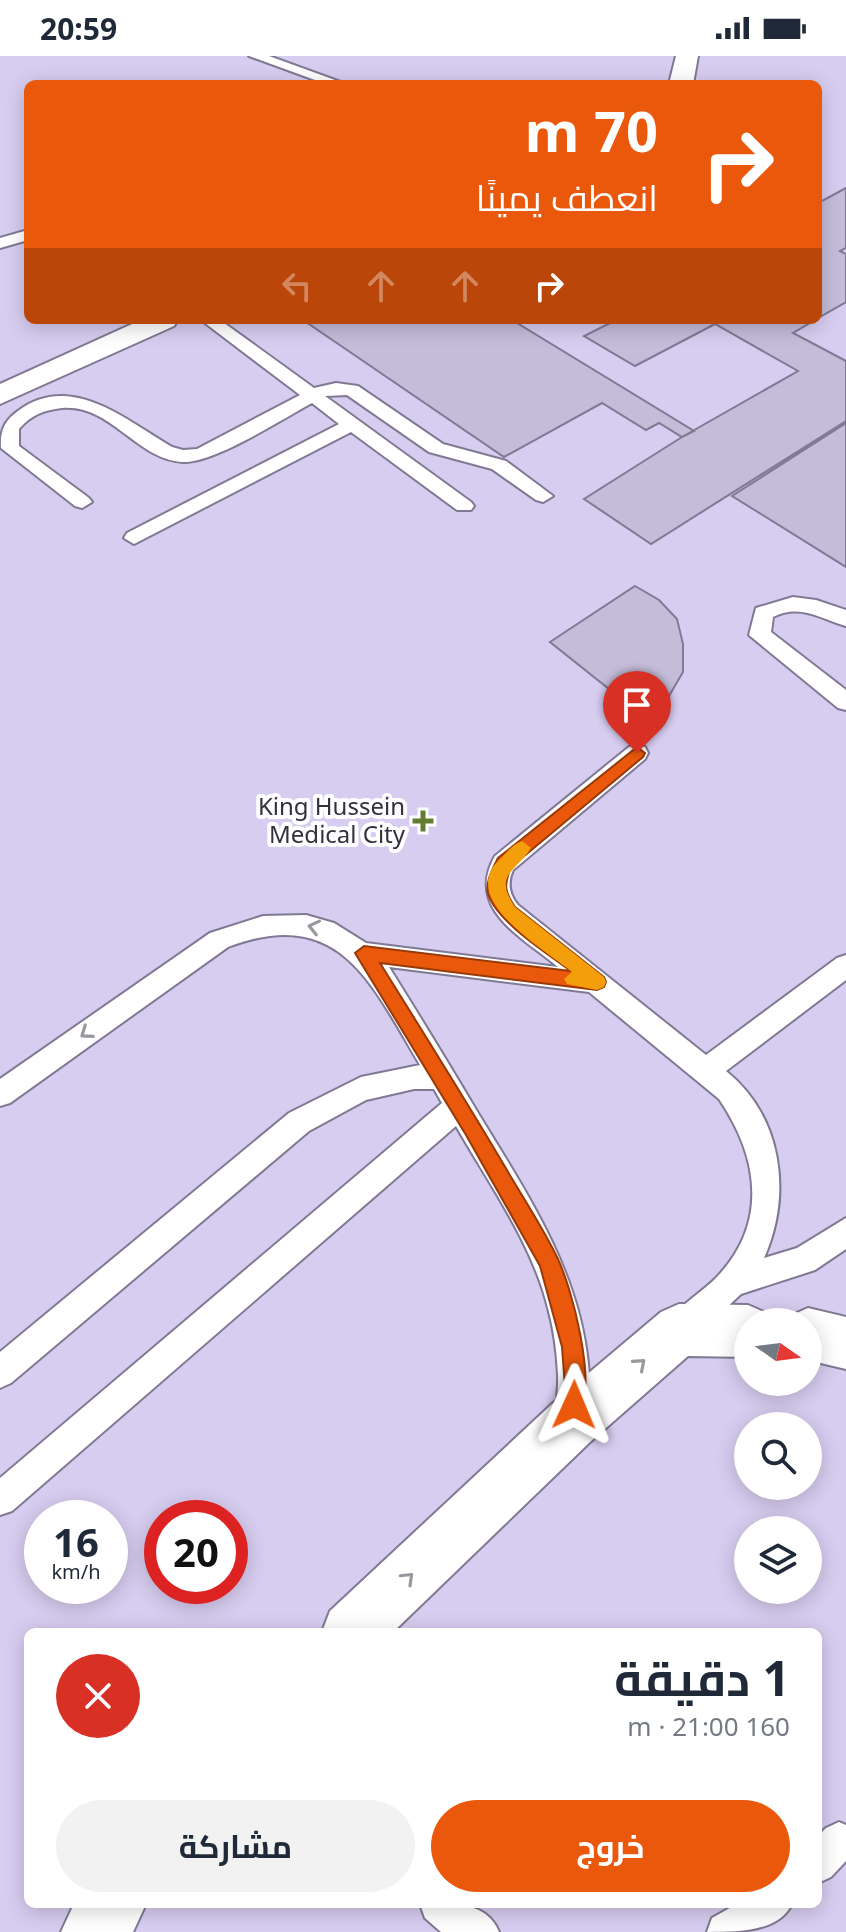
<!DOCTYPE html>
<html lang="ar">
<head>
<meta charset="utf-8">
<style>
	:root { --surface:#fff; --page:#f2f2f3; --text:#1f2937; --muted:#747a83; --accent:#ea580c }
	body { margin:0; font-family:"Noto Sans",Cairo,sans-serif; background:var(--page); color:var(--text); direction:rtl; height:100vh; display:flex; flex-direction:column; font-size:30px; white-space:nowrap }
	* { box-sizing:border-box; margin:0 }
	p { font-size:26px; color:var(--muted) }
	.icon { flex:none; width:44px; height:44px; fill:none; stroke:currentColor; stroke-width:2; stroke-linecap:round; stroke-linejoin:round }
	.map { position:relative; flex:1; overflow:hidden; direction:ltr }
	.details { position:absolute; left:24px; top:1572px; width:798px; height:280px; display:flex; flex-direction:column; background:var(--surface); border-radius:12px; box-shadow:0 4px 20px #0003; direction:rtl }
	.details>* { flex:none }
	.top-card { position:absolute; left:24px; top:24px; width:798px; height:244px; border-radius:12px; box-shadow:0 4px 20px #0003; direction:rtl; background:#ea580c; color:#fff; overflow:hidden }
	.needle { width:52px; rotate:104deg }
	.tools { position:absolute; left:734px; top:1252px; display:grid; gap:16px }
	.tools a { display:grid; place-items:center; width:88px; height:88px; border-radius:50%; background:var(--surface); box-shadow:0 4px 20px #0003; font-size:40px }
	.speed { position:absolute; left:24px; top:1444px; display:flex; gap:16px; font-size:40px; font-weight:700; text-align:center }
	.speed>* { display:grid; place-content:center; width:104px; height:104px; border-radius:50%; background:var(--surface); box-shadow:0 4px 20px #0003; line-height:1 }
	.speed small { font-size:20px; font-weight:400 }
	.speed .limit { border:12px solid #d22; background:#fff; color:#111 }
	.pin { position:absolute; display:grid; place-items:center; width:68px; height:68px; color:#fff; margin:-82px -34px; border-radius:50% 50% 50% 0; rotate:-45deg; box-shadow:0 0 8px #0007 }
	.pin .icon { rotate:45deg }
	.me { position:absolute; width:88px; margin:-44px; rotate:1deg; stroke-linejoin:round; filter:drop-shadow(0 0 6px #0008) }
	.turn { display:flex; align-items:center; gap:28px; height:168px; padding:0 32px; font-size:36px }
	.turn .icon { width:104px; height:104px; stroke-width:2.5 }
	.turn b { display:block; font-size:56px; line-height:68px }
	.lanes { display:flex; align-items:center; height:76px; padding:0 32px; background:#0003; justify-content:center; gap:40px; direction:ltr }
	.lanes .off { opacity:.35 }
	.round { display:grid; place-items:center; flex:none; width:84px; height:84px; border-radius:42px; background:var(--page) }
	.headline { display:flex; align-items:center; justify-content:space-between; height:136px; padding:0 32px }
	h1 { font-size:48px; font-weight:700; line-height:60px }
	.primary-button { display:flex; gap:16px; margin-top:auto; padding:16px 32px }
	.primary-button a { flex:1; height:92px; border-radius:48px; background:var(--accent); color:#fff; font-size:32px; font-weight:700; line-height:92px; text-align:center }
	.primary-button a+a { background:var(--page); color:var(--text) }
	.status { display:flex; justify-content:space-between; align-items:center; height:56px; padding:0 40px; background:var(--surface); direction:ltr }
	.status svg { height:22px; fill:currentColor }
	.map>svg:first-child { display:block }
	.built { fill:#d7cdf0; fill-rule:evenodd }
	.building { fill:#c4bcd9; stroke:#817a94; stroke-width:2 }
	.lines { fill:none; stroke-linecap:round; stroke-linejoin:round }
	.lane-casing { stroke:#807993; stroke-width:4 }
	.street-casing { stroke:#807993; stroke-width:4 }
	.lane { fill:#fff; fill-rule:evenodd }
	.street { fill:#fff; fill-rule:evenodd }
	.oneway { stroke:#9a989e }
	.route { fill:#ea580c; stroke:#983908; stroke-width:2 }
	.slow { fill:#f59e0b }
	.poi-dot { fill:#627d32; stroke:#fff; stroke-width:3 }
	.labels { text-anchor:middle; stroke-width:8; stroke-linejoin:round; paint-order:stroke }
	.poi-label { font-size:24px; fill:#34313c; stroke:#fff; text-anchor:end }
</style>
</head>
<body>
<div class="status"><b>20:59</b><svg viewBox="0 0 49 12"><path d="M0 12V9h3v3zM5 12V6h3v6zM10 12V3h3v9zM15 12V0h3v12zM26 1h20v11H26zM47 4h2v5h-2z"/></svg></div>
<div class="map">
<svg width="846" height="1876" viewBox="0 0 846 1876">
	<rect width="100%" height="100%" fill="#e4dbf9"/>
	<path class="built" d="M0,0h846v1876h-846zM28,28h790v236h-790zM748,1266h60v60h-60zM748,1370h60v60h-60zM42,1462h68v68h-68zM162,1462h68v68h-68zM748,1474h60v60h-60zM28,1576h790v272h-790z"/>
	<path class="building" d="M846,132v60l-6,3 6,3v48l-28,16v-115z
		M311,264h201l182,111 -12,6 -23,-14 -13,7 -44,-27 -98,54 -198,-135z
		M616,264h199l-22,13 53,28v60l-195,123 -67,-45 98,-62 116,-66 -83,-47 -80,42 -51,-30z
		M846,367v144l-114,-71z
		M635,530l24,14 18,19 6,25v28l-14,24 -21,24 -98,-78z"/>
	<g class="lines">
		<defs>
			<path id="lane" d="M249,0h20l77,28h-20z
				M28,174v10l-28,8v-10z
				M201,264h19l94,68 22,-5 22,3 85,58 63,17 47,35 -10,6 -7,-2 -44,-31 -63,-17 -82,-57 -22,1 146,106 3,4 -3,4h-14l-106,-78 -217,112 -10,-6 3,-5 212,-109 -27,-21c-30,16 -97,60 -129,59 -46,-2 -72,-58 -121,-54 -18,2 -31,7 -43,21v17l70,52 3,4 -10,6 -7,-2 -74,-58c-1,-17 3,-27 17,-37 53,-40 109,10 154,36l11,3 14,-1 103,-54z
				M793,541l23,3 30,10v16c-25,-7 -46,-23 -73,-9l-2,15 75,58v20l-8,-2 -89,-73 7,-27z
				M637,689l8,2 3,6 -3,6 -132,111c-6,13 -4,24 5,35l188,150 131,-97 9,-3v25l-120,91c57,46 66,124 38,187l33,-10 49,-30v31l-31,21 -74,24 -47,44 -11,4 -11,-4 -4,-11c8,-21 31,-32 47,-48 54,-55 44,-121 4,-180l-130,-107 -200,-25c30,48 60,97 89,146 48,79 101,157 110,251 2,21 4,46 -5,66l-11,5 -11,-5c-8,-18 -2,-36 -3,-55 -1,-23 -4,-45 -10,-67 -16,-65 -59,-124 -92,-182l-444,385 -12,4v-37l442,-375 -8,-14h-20l-48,11 -57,31 -298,252 -11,5v-36l289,-239 72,-36 59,-12c-49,-82 -80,-161 -192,-118l-218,156 -10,3v-27l210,-146 53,-17 43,-1 28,8 32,20 192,24c-36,-30 -93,-58 -63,-111l134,-109z
				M839,1766l7,3v36l-15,16 -13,6v-47l8,-8z
				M420,1848c30,0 66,-4 79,28h-58l-16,-14z
				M737,1848h55c-14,28 -53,28 -85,28l5,-14z"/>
			<path id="street" d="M676,0h22l-5,28h-24z
				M141,264h37l-4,6 -174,78v-20z
				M679,1248l69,1 18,8 4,9h-22v35l-60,-1 -98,86 -197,190h-71l8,-21 222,-207 109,-92z
				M808,1252l38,9v52l-38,-9v-38h-21l3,-6z
				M74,1848h72l-13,28h-72z"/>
		</defs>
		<use href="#lane" class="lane-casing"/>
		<use href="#street" class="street-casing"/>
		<use href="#lane" class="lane"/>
		<use href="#street" class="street"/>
	</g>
	<defs><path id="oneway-chevron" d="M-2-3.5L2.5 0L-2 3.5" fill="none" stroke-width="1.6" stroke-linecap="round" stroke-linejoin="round" transform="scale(2)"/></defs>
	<g class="oneway">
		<use href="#oneway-chevron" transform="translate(314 871) rotate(-167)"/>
		<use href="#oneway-chevron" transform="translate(86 977) rotate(145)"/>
		<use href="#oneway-chevron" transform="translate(640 1308) rotate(-41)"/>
		<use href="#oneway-chevron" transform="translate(408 1522) rotate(-44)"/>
	</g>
	<path class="route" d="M637,691l8,6 -2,4 -132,110c-7,18 -7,24 4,40l89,70 2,5 -2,5 -7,3 -217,-27c44,71 89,142 131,214 16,27 33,53 46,80 16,33 38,122 24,155l-7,4 -8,-4 -3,-7 2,-18 -3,-40 -22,-81 -74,-131 -111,-182 9,-7 207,25c-24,-18 -74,-49 -83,-77 -3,-12 5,-26 10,-36z"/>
	<path class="slow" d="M522,785l9,7c-16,25 -38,26 -16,59l89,70 2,5 -2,5 -7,3 -30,-6 -3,-5 8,-7c-27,-22 -113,-72 -74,-111 8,-7 14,-17 24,-20z"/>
	<path class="poi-dot" d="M419 753h8v8h8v8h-8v8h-8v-8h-8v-8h8z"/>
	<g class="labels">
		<g class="poi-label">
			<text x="405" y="759">King Hussein<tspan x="405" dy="28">Medical City</tspan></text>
		</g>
	</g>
</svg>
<div class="tools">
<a><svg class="needle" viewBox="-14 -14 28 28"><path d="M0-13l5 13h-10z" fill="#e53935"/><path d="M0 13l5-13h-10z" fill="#747a83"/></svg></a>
<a><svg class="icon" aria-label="search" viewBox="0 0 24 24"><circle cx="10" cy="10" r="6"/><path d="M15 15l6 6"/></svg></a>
<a><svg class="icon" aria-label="layers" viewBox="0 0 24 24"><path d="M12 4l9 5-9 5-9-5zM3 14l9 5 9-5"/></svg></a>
</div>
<div class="speed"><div>16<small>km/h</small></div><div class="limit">20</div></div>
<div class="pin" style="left:637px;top:697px;background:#d93025"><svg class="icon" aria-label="arrive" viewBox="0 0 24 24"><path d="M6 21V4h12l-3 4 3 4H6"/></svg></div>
<svg class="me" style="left:574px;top:1349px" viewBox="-20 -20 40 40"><path d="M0-17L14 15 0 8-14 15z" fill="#ea580c" stroke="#fff" stroke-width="4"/></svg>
<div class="top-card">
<div class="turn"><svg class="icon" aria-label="right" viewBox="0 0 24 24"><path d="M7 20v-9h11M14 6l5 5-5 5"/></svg><div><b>70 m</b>انعطف يمينًا</div></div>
<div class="lanes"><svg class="icon off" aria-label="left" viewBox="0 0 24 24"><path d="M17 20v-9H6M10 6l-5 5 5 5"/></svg><svg class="icon off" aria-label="ahead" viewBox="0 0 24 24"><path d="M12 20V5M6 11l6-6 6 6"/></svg><svg class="icon off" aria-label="ahead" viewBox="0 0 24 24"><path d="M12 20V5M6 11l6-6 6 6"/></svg><svg class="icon" aria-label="right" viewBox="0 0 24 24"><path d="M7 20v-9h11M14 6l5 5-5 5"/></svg></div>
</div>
<section class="details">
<div class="headline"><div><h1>1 دقيقة</h1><p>160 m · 21:00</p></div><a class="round" style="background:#d93025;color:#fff"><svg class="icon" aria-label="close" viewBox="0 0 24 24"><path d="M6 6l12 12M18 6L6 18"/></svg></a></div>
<div class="primary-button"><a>خروج</a><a>مشاركة</a></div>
</section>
</div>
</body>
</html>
